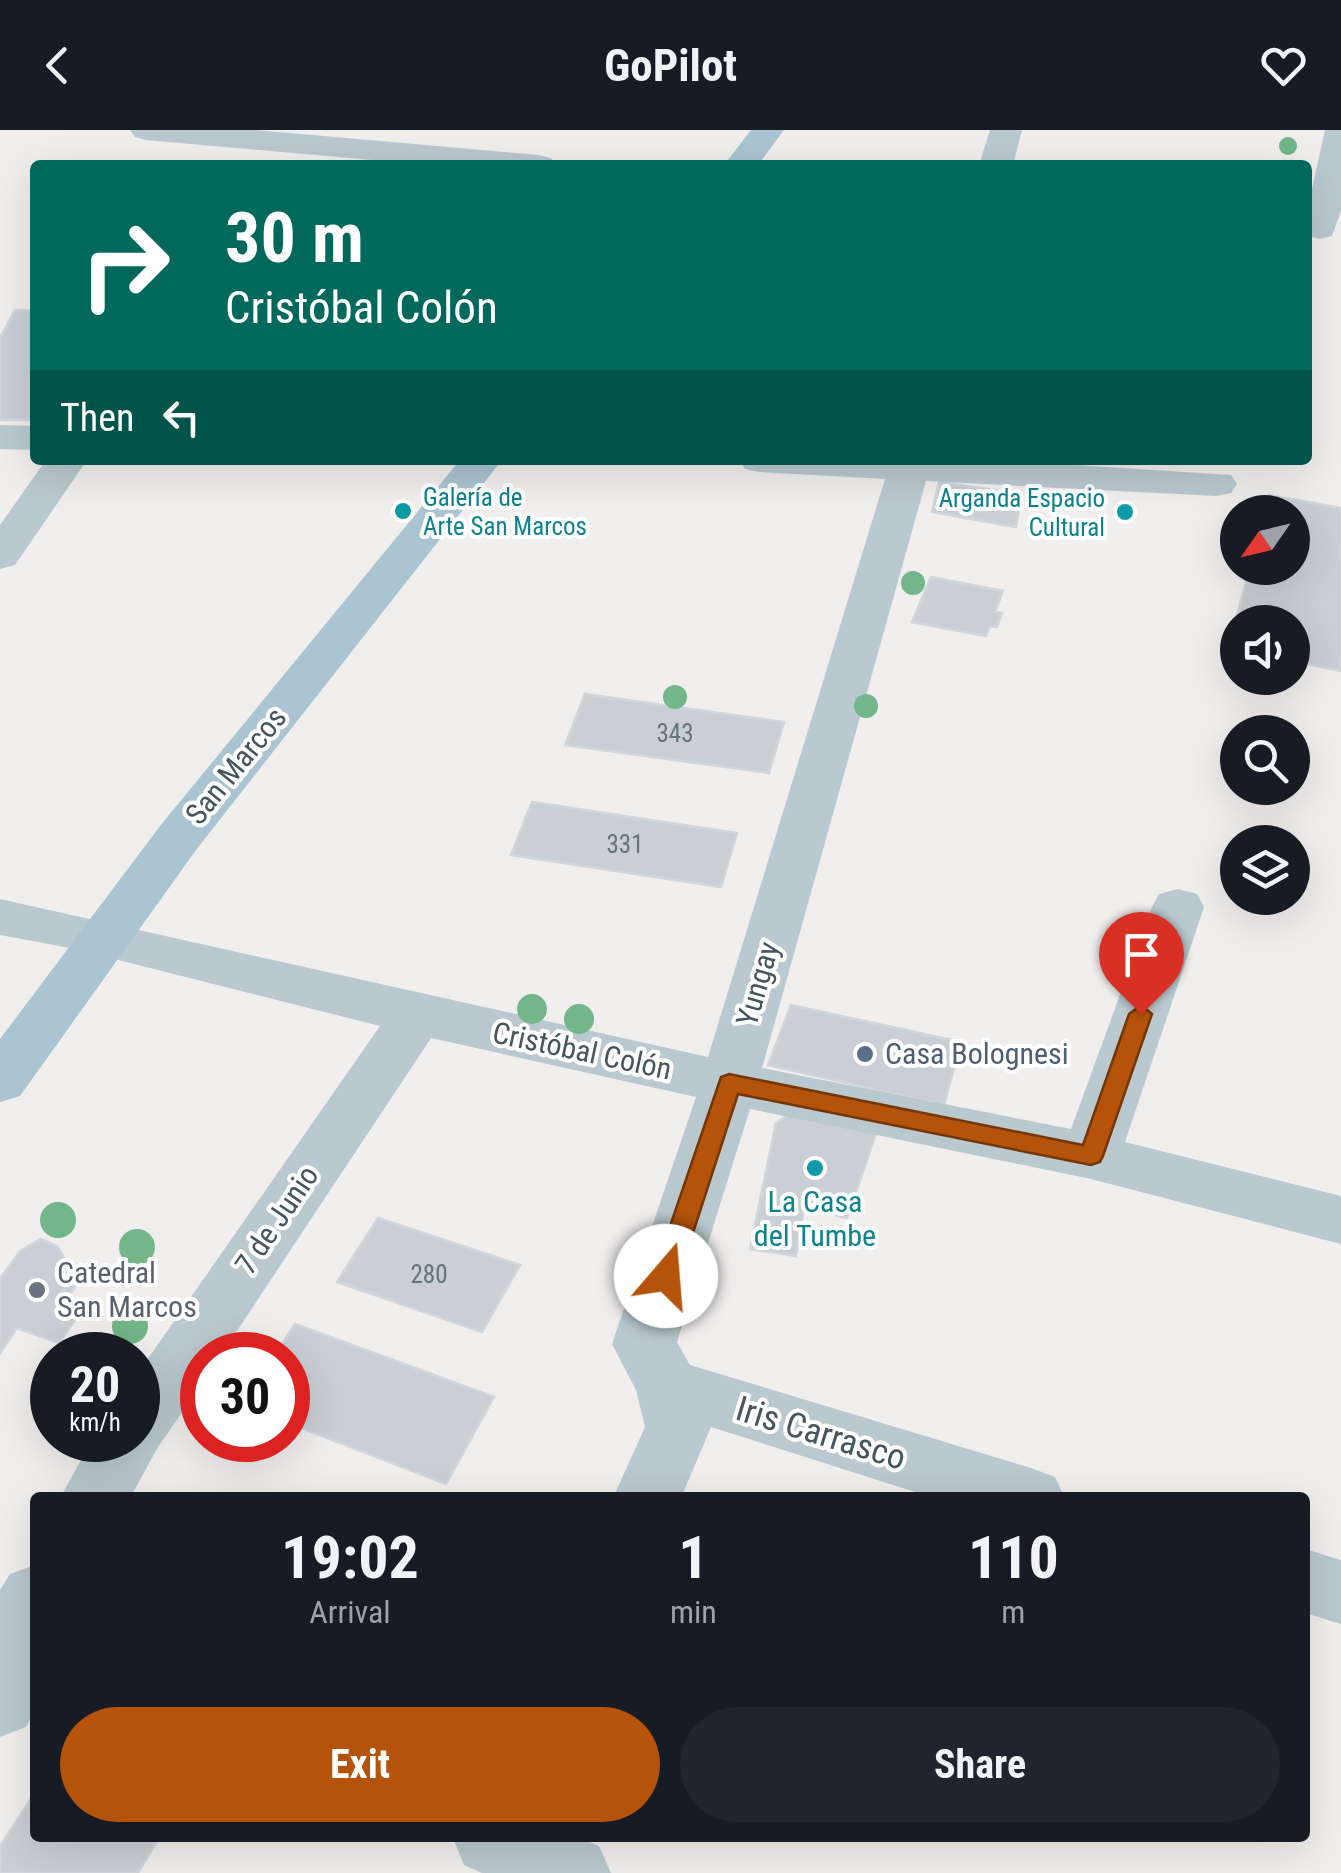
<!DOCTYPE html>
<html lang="en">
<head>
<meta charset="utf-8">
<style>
	:root { --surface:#171b24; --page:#20242c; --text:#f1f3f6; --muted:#9ea1a6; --accent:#b45309 }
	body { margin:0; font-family:"Roboto Condensed",sans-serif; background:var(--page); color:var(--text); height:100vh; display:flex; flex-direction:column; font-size:38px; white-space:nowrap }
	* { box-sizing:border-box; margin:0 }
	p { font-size:32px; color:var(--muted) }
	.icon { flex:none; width:55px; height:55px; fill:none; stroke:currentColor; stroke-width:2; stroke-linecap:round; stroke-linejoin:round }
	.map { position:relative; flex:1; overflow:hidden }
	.drawer { position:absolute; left:30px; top:1362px; width:1280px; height:350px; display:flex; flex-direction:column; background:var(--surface); border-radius:10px; box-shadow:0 10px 40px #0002 }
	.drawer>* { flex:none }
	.hud { position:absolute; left:30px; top:30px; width:1282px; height:305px; border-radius:10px; box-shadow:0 10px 40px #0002; background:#00695c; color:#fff; overflow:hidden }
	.needle { width:65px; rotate:236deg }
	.controls { position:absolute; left:1220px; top:365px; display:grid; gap:20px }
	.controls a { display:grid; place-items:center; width:90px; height:90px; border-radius:50%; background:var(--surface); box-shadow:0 10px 40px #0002; font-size:50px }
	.speed { position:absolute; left:30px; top:1202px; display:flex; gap:20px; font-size:50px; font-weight:700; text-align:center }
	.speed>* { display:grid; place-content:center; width:130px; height:130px; border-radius:50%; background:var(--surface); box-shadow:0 10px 40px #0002; line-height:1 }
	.speed small { font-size:25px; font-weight:400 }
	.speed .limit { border:15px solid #d22; background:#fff; color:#111 }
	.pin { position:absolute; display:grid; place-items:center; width:85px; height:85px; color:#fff; margin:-102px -42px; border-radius:50% 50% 50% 0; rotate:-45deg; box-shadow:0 0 10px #0007 }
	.pin .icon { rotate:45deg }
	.me { position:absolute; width:110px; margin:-55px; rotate:18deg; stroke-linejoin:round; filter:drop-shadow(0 0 8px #0008) }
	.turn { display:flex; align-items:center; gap:35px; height:210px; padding:0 30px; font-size:45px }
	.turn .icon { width:130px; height:130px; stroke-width:2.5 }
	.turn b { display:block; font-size:70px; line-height:85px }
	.then { display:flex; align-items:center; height:95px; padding:0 30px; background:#0003; gap:20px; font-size:38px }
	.eta { display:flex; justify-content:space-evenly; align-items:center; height:170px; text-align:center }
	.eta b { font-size:60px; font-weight:700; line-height:70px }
	.action { display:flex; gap:20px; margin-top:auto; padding:20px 30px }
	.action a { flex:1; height:115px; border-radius:60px; background:var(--accent); color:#fff; font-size:40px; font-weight:700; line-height:115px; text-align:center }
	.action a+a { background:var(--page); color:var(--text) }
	header { display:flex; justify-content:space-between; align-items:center; height:130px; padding:0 30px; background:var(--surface); font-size:45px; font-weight:700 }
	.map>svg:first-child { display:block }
	.building { fill:#c9cfd4; stroke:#d1d6db; stroke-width:2.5 }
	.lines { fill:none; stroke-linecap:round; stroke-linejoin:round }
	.minor { fill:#bac9cf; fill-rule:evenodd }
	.major { fill:#aac4d1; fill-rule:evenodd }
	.tree { fill:#72b689 }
	.route { fill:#b45309; stroke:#753606; stroke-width:2.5 }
	.culture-dot { fill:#0f9aa8; stroke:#fff; stroke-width:4 }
	.service-dot { fill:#5c6f8a; stroke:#fff; stroke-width:4 }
	.worship-dot { fill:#6b7280; stroke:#fff; stroke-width:4 }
	.labels { text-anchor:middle; stroke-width:8; stroke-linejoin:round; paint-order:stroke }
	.far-culture-label { font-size:25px; fill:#0d838f; stroke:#fff; text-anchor:start }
	.number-label { font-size:25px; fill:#65747c }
	.street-label { font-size:30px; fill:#44565e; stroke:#fff }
	.service-label { font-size:30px; fill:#4e5e75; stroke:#fff; text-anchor:start }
	.culture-label { font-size:30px; fill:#0d838f; stroke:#fff }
	.worship-label { font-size:30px; fill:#5b616d; stroke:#fff; text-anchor:start }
	.near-street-label { font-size:35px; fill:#44565e; stroke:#fff }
</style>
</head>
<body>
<header><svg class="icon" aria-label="back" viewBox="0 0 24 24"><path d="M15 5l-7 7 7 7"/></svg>GoPilot<svg class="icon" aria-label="heart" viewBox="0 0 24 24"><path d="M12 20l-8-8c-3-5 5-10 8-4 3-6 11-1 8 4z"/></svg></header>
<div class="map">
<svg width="1341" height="1743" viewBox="0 0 1341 1743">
	<rect width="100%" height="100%" fill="#f1eeee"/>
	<path class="building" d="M15,180l20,1v109h-35v-82z
		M939,352l83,12 -6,33 -84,-15z
		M1269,365l72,13v163l-49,-10v-39h-54v28l-10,-2 22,-80h42v-56h-28z
		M931,447l72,14 -8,21 7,1 -5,14 -7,-1 -4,10 -74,-14z
		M585,564l199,28 -15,51 -204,-28z
		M532,672l205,31 -16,54 -210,-32z
		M791,875l170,37 -17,63 -176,-40z
		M797,979l81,19 -31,90 -43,-10 -8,48 -46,-7 26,-126z
		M378,1088l142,47 -38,67 -145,-50z
		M41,1109l17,8 8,14 22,7 -22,32 19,6 -26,37 -42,-15 -17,25v-74l20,-28z
		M295,1194l199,73 -48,87 -158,-61v-68h-13z
		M35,1662v46h124l-21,35h-138v-27z"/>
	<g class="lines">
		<path class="minor" d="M130,0h126l283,25 12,3 5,7h-128l-282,-25 -11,-3z
			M990,0h32l-9,35h-34z
			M1325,0h16v81l-9,25 -12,3 -12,-3v-29z
			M0,295l35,1v24l-35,-1z
			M46,330h41l-72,105 -15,4v-44z
			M739,330h256l236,15 6,9 -6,9 -15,3 -290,-15 -164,587 309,61 81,-222 7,-13 19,-5 19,5 7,13 -79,235 216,54v48l-250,-65 -341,-70 -73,233 13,23 341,103 24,9 10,21h-131l-223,-71 -30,71h-68l32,-71 -9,-37 -24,-46 84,-247 -265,-59 -210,317h-19v29l-44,63 -28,51h-70l32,-58h46v-67l242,-347 -305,-77 -75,-14v-36l708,158 177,-578 -126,-7 -14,-3z
			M1305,1419l36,11v64l-36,-11z
			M35,1435v146l-9,16 -26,10v-147l10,-16z
			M453,1708h127l19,8 12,27h-129l-18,-8z"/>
		<path class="major" d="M751,0h33l-26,35h-34z
			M460,330h42l-306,390 -176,246 -20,6v-63l160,-213z"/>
	</g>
	<g class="tree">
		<circle cx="1288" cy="16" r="9"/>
		<circle cx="913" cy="453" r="12"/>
		<circle cx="675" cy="567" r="12"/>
		<circle cx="866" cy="576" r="12"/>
		<circle cx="532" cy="879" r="15"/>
		<circle cx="579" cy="889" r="15"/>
		<circle cx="58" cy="1090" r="18"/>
		<circle cx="137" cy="1117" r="18"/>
		<circle cx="130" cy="1196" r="18"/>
	</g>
	<path class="route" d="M1141,875l11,9 -49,142 -3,6 -9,3 -353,-71 -59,182 -4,7 -9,3 -9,-3 -4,-7 68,-199 8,-3 354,71 46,-131z"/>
	<g class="culture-dot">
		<circle cx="403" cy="381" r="10"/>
		<circle cx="1125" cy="382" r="10"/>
		<circle cx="815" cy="1038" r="10"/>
	</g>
	<circle class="service-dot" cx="865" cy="924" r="10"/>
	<circle class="worship-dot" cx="37" cy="1160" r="10"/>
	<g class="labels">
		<g class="far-culture-label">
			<text x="423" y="376">Galería de<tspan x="423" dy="29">Arte San Marcos</tspan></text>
			<text x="1105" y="377" text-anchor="end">Arganda Espacio<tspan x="1105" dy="29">Cultural</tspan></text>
		</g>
		<g class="number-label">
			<text x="675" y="612">343</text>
			<text x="625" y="723">331</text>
			<text x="429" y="1153">280</text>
		</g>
		<g class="street-label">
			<text transform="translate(236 636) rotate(-51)" y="10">San Marcos</text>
			<text transform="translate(758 854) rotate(-74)" y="10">Yungay</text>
			<text transform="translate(582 921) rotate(12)" y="10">Cristóbal Colón</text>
			<text transform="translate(277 1090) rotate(-56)" y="10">7 de Junio</text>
		</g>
		<g class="service-label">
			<text x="885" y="934">Casa Bolognesi</text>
		</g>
		<g class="culture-label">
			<text x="815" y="1082">La Casa<tspan x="815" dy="34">del Tumbe</tspan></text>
		</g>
		<g class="worship-label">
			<text x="57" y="1153">Catedral<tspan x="57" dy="34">San Marcos</tspan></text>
		</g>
		<g class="near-street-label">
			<text transform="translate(821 1303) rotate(17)" y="12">Iris Carrasco</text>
		</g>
	</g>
</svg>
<div class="controls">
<a><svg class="needle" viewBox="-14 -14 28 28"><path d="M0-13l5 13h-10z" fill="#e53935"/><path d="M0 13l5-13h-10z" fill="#9ea1a6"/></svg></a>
<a><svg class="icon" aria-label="sound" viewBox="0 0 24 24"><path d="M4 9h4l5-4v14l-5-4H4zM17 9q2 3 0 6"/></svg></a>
<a><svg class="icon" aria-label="search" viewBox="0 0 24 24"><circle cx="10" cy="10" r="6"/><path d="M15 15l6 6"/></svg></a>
<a><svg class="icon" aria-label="layers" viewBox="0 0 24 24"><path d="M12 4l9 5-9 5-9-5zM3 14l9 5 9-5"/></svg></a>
</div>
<div class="speed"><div>20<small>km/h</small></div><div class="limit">30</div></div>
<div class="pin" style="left:1141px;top:884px;background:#d93025"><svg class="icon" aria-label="arrive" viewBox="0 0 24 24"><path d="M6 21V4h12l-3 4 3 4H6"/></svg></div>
<svg class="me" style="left:666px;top:1146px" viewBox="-20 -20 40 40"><circle r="19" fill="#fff"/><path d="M0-13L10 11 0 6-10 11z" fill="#b45309"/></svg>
<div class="hud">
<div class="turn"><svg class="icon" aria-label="right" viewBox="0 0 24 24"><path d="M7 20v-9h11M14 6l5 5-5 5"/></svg><div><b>30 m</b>Cristóbal Colón</div></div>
<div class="then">Then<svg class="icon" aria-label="left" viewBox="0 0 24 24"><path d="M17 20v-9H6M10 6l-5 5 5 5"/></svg></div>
</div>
<section class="drawer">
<div class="eta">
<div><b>19:02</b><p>Arrival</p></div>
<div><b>1</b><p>min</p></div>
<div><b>110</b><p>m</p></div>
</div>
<div class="action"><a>Exit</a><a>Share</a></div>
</section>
</div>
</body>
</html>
